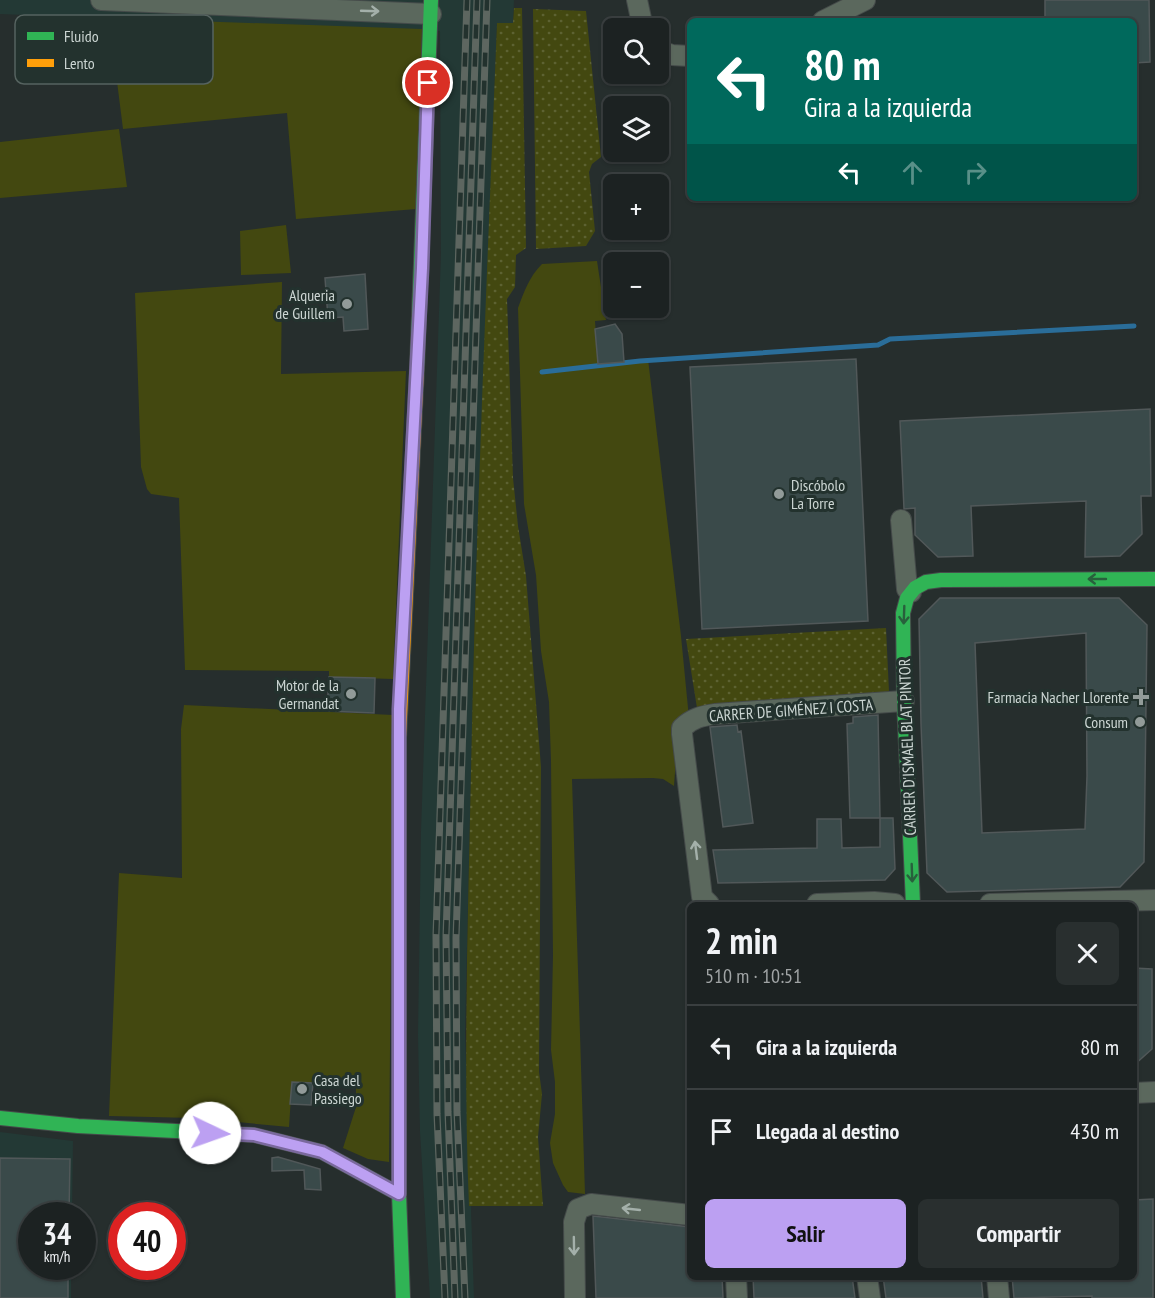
<!DOCTYPE html>
<html lang="es">
<head>
<meta charset="utf-8">
<style>
	:root { --surface:#1c2222; --page:#292f2f; --text:#f1f3f6; --muted:#a0a4a5; --line:#3a3f40; --accent:#bca0f2 }
	body { margin:0; font-family:"PT Sans Narrow",sans-serif; background:var(--page); color:var(--text); height:100vh; display:flex; flex-direction:column; font-size:22px; white-space:nowrap }
	* { box-sizing:border-box; margin:0 }
	p { font-size:20px; color:var(--muted) }
	.icon { flex:none; width:33px; height:33px; fill:none; stroke:currentColor; stroke-width:2; stroke-linecap:round; stroke-linejoin:round }
	.map { position:relative; flex:1; overflow:hidden }
	.details { position:absolute; left:687px; top:902px; width:450px; height:378px; display:flex; flex-direction:column; background:var(--surface); border-radius:9px; box-shadow:0 2px 4px #0004,0 0 0 2px var(--line) }
	.details>* { flex:none }
	.hud { position:absolute; left:687px; top:18px; width:450px; height:183px; border-radius:9px; box-shadow:0 2px 4px #0004,0 0 0 2px var(--line); background:#00695c; color:#fff; overflow:hidden }
	.fabs { position:absolute; left:603px; top:18px; display:grid; gap:12px }
	.fabs a { display:grid; place-items:center; width:66px; height:66px; border-radius:9px; background:var(--surface); box-shadow:0 2px 4px #0004,0 0 0 2px var(--line); font-size:30px }
	.speed { position:absolute; left:18px; top:1202px; display:flex; gap:12px; font-size:30px; font-weight:700; text-align:center }
	.speed>* { display:grid; place-content:center; width:78px; height:78px; border-radius:50%; background:var(--surface); box-shadow:0 2px 4px #0004,0 0 0 2px var(--line); line-height:1 }
	.speed small { font-size:15px; font-weight:400 }
	.speed .limit { border:9px solid #d22; background:#fff; color:#111 }
	.pin { position:absolute; display:grid; place-items:center; width:51px; height:51px; color:#fff; margin:-26px; border:3px solid #fff; border-radius:50%; box-shadow:0 2px 6px #0007 }
	.me { position:absolute; width:66px; margin:-33px; rotate:93deg; stroke-linejoin:round; filter:drop-shadow(0 0 4px #0008) }
	.turn { display:flex; align-items:center; gap:21px; height:126px; padding:0 18px; font-size:27px }
	.turn .icon { width:78px; height:78px; stroke-width:2.5 }
	.turn b { display:block; font-size:42px; line-height:51px }
	.lanes { display:flex; align-items:center; height:57px; padding:0 18px; background:#0003; justify-content:center; gap:30px; direction:ltr }
	.lanes .off { opacity:.35 }
	.round { display:grid; place-items:center; flex:none; width:63px; height:63px; border-radius:9px; background:var(--page) }
	.summary { display:flex; align-items:center; justify-content:space-between; height:102px; padding:0 18px }
	h1 { font-size:36px; font-weight:800; line-height:45px }
	.primary-button { display:flex; gap:12px; margin-top:auto; padding:12px 18px }
	.primary-button a { flex:1; height:69px; border-radius:9px; background:var(--accent); color:#111; font-size:24px; font-weight:800; line-height:69px; text-align:center }
	.primary-button a+a { background:var(--page); color:var(--text) }
	ul { padding:0; list-style:none }
	li { display:flex; align-items:center; gap:18px; height:84px; padding:0 18px; border-top:2px solid var(--line) }
	li div { flex:1 }
	li b { display:block; font-size:22px }
	li em { font-style:normal }
	.map>svg:first-child { display:block }
	.built { fill:#233935 }
	.grass { fill:#434810 }
	.park { fill:url(#park-dots) }
	.lines { fill:none; stroke-linecap:round; stroke-linejoin:round }
	.stream { stroke:#2a6d99; stroke-width:5 }
	.building { fill:#3a4a4a; stroke:#515859; stroke-width:1.5; fill-rule:evenodd }
	.street-casing { stroke:#454b4a; stroke-width:22 }
	.fast-casing { stroke:#454b4a; stroke-width:16 }
	.slow-casing { stroke:#454b4a; stroke-width:16 }
	.street { stroke:#5b685d; stroke-width:20 }
	.fast { stroke:#30b455; stroke-width:14 }
	.slow { stroke:#ff9f0a; stroke-width:14 }
	.rail-casing { stroke:#5d6660; stroke-width:7 }
	.rail { stroke:#23322e; stroke-width:4.5; stroke-dasharray:14; stroke-linecap:butt }
	.oneway { stroke:#a4b0aa }
	.oneway2 { stroke:#28603c }
	.route-casing { stroke:#7a689d; stroke-width:15 }
	.route { stroke:#bca0f2; stroke-width:10 }
	.poi-dot { fill:#929b99; stroke:#23322e; stroke-width:2 }
	.labels { text-anchor:middle; stroke-width:6; stroke-linejoin:round; paint-order:stroke }
	.poi-label { font-size:16px; fill:#ccd6d3; stroke:#23322e; text-anchor:end }
	.street-label { font-size:16px; fill:#ccd6d3; stroke:#23322e }
	.key { fill:#23322e; stroke:#566360; stroke-width:1.5 }
	.key-label { font-size:16px; fill:#ccd6d3 }
</style>
</head>
<body>
<div class="map">
<svg width="1155" height="1298" viewBox="0 0 1155 1298">
	<defs>
		<pattern id="park-dots" width="8" height="8" patternUnits="userSpaceOnUse" patternTransform="scale(1.5)"><rect width="8" height="8" fill="#434810"/><path d="M2 2h.1M6 6h.1" fill="none" stroke="#5d6232" stroke-width="1.8" stroke-linecap="round"/></pattern>
	</defs>
	<rect width="100%" height="100%" fill="#262e2d"/>
	<path class="built" d="M0,0h514l-1,23h-16l-22,579 -10,431 9,265h-44l-10,-167 -2,-96 3,-204 20,-577 -1,-223 -440,-17z
		M0,1132l73,9 -1,74h-40v51h39v32h-71z"/>
	<path class="grass" d="M109,18l313,11 -6,180 -120,10 -9,-106 -164,16z
		M119,129l8,58 -127,11v-56z
		M286,225l5,48 -50,2 -1,-44z
		M597,261l9,59 -11,1 3,43 50,-5 33,277 8,82 -11,12 -4,56 -11,-7 -10,-1 -81,1 13,415 -17,-2 -5,-7 -10,-22 -3,-20 5,-29v-32l-4,-32 2,-95 -2,-194 -2,-59 -8,-51 -5,-76 -12,-71 -6,-196c6,-16 11,-31 24,-44z
		M282,282l-1,92 125,-3 -13,308 -64,-2v-6l-144,-1 -6,-172 -28,-4 -4,-5 -6,-22 -6,-174z
		M184,705l209,10 -4,447 -21,-3 -25,-11 13,-41v-22l-64,-3 -3,45 -95,-9 -85,-2 10,-243 63,5 -1,-149z"/>
	<path class="park" d="M514,8h8l4,240 -10,7 -1,32 -8,12 6,179 5,48 8,50 15,191 -2,305 3,22 -4,43 5,69h-74c-6,-144 -1,-289 2,-434 5,-250 16,-499 26,-749h16z
		M533,9l53,2 15,146 -9,7 -3,8 6,59 -9,15 -50,3z
		M886,628l3,64 -192,16 -11,-69z"/>
	<g class="lines">
		<path class="stream" d="M542,372l98,-11 238,-16 12,-6 244,-13"/>
	</g>
	<path class="building" d="M1045,0h104l1,62 -16,1v-42h-89z
		M365,274l3,55 -24,2 -1,-14 -15,1 -3,-40z
		M615,324l7,10 2,28 -26,2 -3,-35z
		M856,359l12,262 -166,8 -12,-262z
		M1150,409l1,87h-10l1,38 -22,22 -35,1 1,-56 -115,5 2,50 -35,1 -23,-22v-27l-11,1 -4,-88z
		M940,598h179l28,27 -3,237 -24,25 -173,5 -20,-19 -6,-149 -2,-105zM1086,633l1,143 -2,53 -103,4 -7,-190z
		M329,677l46,1 -1,35 -47,-2z
		M878,715l2,103h-30l-3,-94 6,-1v-6z
		M737,725l1,7 3,-1 12,92 -30,4 -13,-100z
		M880,818h13l2,51 -10,11 -167,3 -5,-33 104,-2v-29h24l1,29 38,-1z
		M1134,968l18,1v80l-18,16z
		M292,1082l21,1 -2,22 -21,-1z
		M278,1157l42,12 1,21 -16,-1 -1,-19 -32,1v-13z
		M0,1158l70,1 -1,56h-37v51h36v32h-68z
		M1153,1199v99h-61v-2l-78,2 -2,-22h122v-76z
		M593,1216l97,11v49h32l1,22h-127z
		M753,1276h36v4l23,-4h40l3,22h-101z
		M883,1276h98l2,22h-97z"/>
	<g class="lines">
		<defs>
			<path id="street" d="M101,0l330,14
				M637,0l6,28
				M823,21l42,-21
				M658,50l14,5 18,1
				M901,520l6,69 4,3
				M709,904l-7,-7 -20,-163v-6c10,-10 20,-12 33,-14l189,-13
				M817,904l57,-2 21,2
				M990,904l165,-4
				M1134,1093l21,-1
				M736,1276l1,22
				M867,1276l3,22
				M997,1276l2,22
				M575,1298l-1,-76 4,-13 13,-5 99,11"/>
			<path id="fast" d="M417,368l14,-368
				M399,738v456l4,104
				M913,904l-9,-203 -1,-88 4,-15 8,-10 11,-6 15,-2 214,-1
				M0,1118l78,8 176,9 68,17 77,42"/>
			<path id="slow" d="M399,738l18,-370"/>
		</defs>
		<use href="#street" class="street-casing"/>
		<use href="#fast" class="fast-casing"/>
		<use href="#slow" class="slow-casing"/>
		<use href="#street" class="street"/>
		<use href="#fast" class="fast"/>
		<use href="#slow" class="slow"/>
		<defs>
			<path id="rail" d="M445,1298l-8,-184 -1,-179 31,-935
				M455,1298l-7,-186 -2,-176 31,-936
				M465,1298l-8,-186 -1,-174 31,-938"/>
		</defs>
		<use href="#rail" class="rail-casing"/>
		<use href="#rail" class="rail"/>
	</g>
	<defs><path id="oneway-shaft" d="M-6 0H5M1.5-3L5.5 0L1.5 3" fill="none" stroke-width="1.6" stroke-linecap="round" stroke-linejoin="round" transform="scale(1.5)"/></defs>
	<g class="oneway">
		<use href="#oneway-shaft" transform="translate(370 11) rotate(2)"/>
		<use href="#oneway-shaft" transform="translate(696 850) rotate(-97)"/>
		<use href="#oneway-shaft" transform="translate(631 1209) rotate(-174)"/>
		<use href="#oneway-shaft" transform="translate(574 1246) rotate(89)"/>
	</g>
	<g class="oneway2">
		<use href="#oneway-shaft" transform="translate(1097 579) rotate(180)"/>
		<use href="#oneway-shaft" transform="translate(904 615) rotate(92)"/>
		<use href="#oneway-shaft" transform="translate(912 873) rotate(88)"/>
	</g>
	<g class="lines">
		<defs>
			<path id="route" d="M210,1133l44,2 68,17 77,42v-485l23,-441 6,-185"/>
		</defs>
		<use href="#route" class="route-casing"/>
		<use href="#route" class="route"/>
	</g>
	<g class="poi-dot">
		<circle cx="347" cy="304" r="6"/>
		<circle cx="779" cy="494" r="6"/>
		<circle cx="351" cy="694" r="6"/>
		<path d="M1138 688h6v6h6v6h-6v6h-6v-6h-6v-6h6z"/>
		<circle cx="1140" cy="722" r="6"/>
		<circle cx="302" cy="1089" r="6"/>
	</g>
	<g class="labels">
		<g class="poi-label">
			<text x="335" y="301">Alqueria<tspan x="335" dy="18">de Guillem</tspan></text>
			<text x="791" y="491" text-anchor="start">Discóbolo<tspan x="791" dy="18">La Torre</tspan></text>
			<text x="339" y="691">Motor de la<tspan x="339" dy="18">Germandat</tspan></text>
			<text x="1129" y="703">Farmacia Nacher Llorente</text>
			<text x="1128" y="728">Consum</text>
			<text x="314" y="1086" text-anchor="start">Casa del<tspan x="314" dy="18">Passiego</tspan></text>
		</g>
		<g class="street-label">
			<text transform="translate(791 710) rotate(-4)" y="6">CARRER DE GIMÉNEZ I COSTA</text>
			<text transform="translate(907 747) rotate(-92)" y="6">CARRER D'ISMAEL BLAT PINTOR</text>
		</g>
	</g>
	<rect x="15" y="15" width="198" height="69" rx="9" class="key"/>
	<rect x="27" y="32" width="27" height="8" fill="#30b455"/>
	<rect x="27" y="59" width="27" height="8" fill="#ff9f0a"/>
	<g class="key-label">
		<text x="64" y="42">Fluido</text>
		<text x="64" y="69">Lento</text>
	</g>
</svg>
<div class="fabs">
<a><svg class="icon" aria-label="search" viewBox="0 0 24 24"><circle cx="10" cy="10" r="6"/><path d="M15 15l6 6"/></svg></a>
<a><svg class="icon" aria-label="layers" viewBox="0 0 24 24"><path d="M12 4l9 5-9 5-9-5zM3 14l9 5 9-5"/></svg></a>
<a>+</a>
<a>−</a>
</div>
<div class="speed"><div>34<small>km/h</small></div><div class="limit">40</div></div>
<div class="pin" style="left:428px;top:83px;background:#d93025"><svg class="icon" aria-label="arrive" viewBox="0 0 24 24"><path d="M6 21V4h12l-3 4 3 4H6"/></svg></div>
<svg class="me" style="left:210px;top:1133px" viewBox="-20 -20 40 40"><circle r="19" fill="#fff"/><path d="M0-13L10 11 0 6-10 11z" fill="#bca0f2"/></svg>
<div class="hud">
<div class="turn"><svg class="icon" aria-label="left" viewBox="0 0 24 24"><path d="M17 20v-9H6M10 6l-5 5 5 5"/></svg><div><b>80 m</b>Gira a la izquierda</div></div>
<div class="lanes"><svg class="icon" aria-label="left" viewBox="0 0 24 24"><path d="M17 20v-9H6M10 6l-5 5 5 5"/></svg><svg class="icon off" aria-label="ahead" viewBox="0 0 24 24"><path d="M12 20V5M6 11l6-6 6 6"/></svg><svg class="icon off" aria-label="right" viewBox="0 0 24 24"><path d="M7 20v-9h11M14 6l5 5-5 5"/></svg></div>
</div>
<section class="details">
<div class="summary"><div><h1>2 min</h1><p>510 m · 10:51</p></div><a class="round"><svg class="icon" aria-label="close" viewBox="0 0 24 24"><path d="M6 6l12 12M18 6L6 18"/></svg></a></div>
<ul>
<li><svg class="icon" aria-label="left" viewBox="0 0 24 24"><path d="M17 20v-9H6M10 6l-5 5 5 5"/></svg><div><b>Gira a la izquierda</b></div><em>80 m</em></li>
<li><svg class="icon" aria-label="arrive" viewBox="0 0 24 24"><path d="M6 21V4h12l-3 4 3 4H6"/></svg><div><b>Llegada al destino</b></div><em>430 m</em></li>
</ul>
<div class="primary-button"><a>Salir</a><a>Compartir</a></div>
</section>
</div>
</body>
</html>
